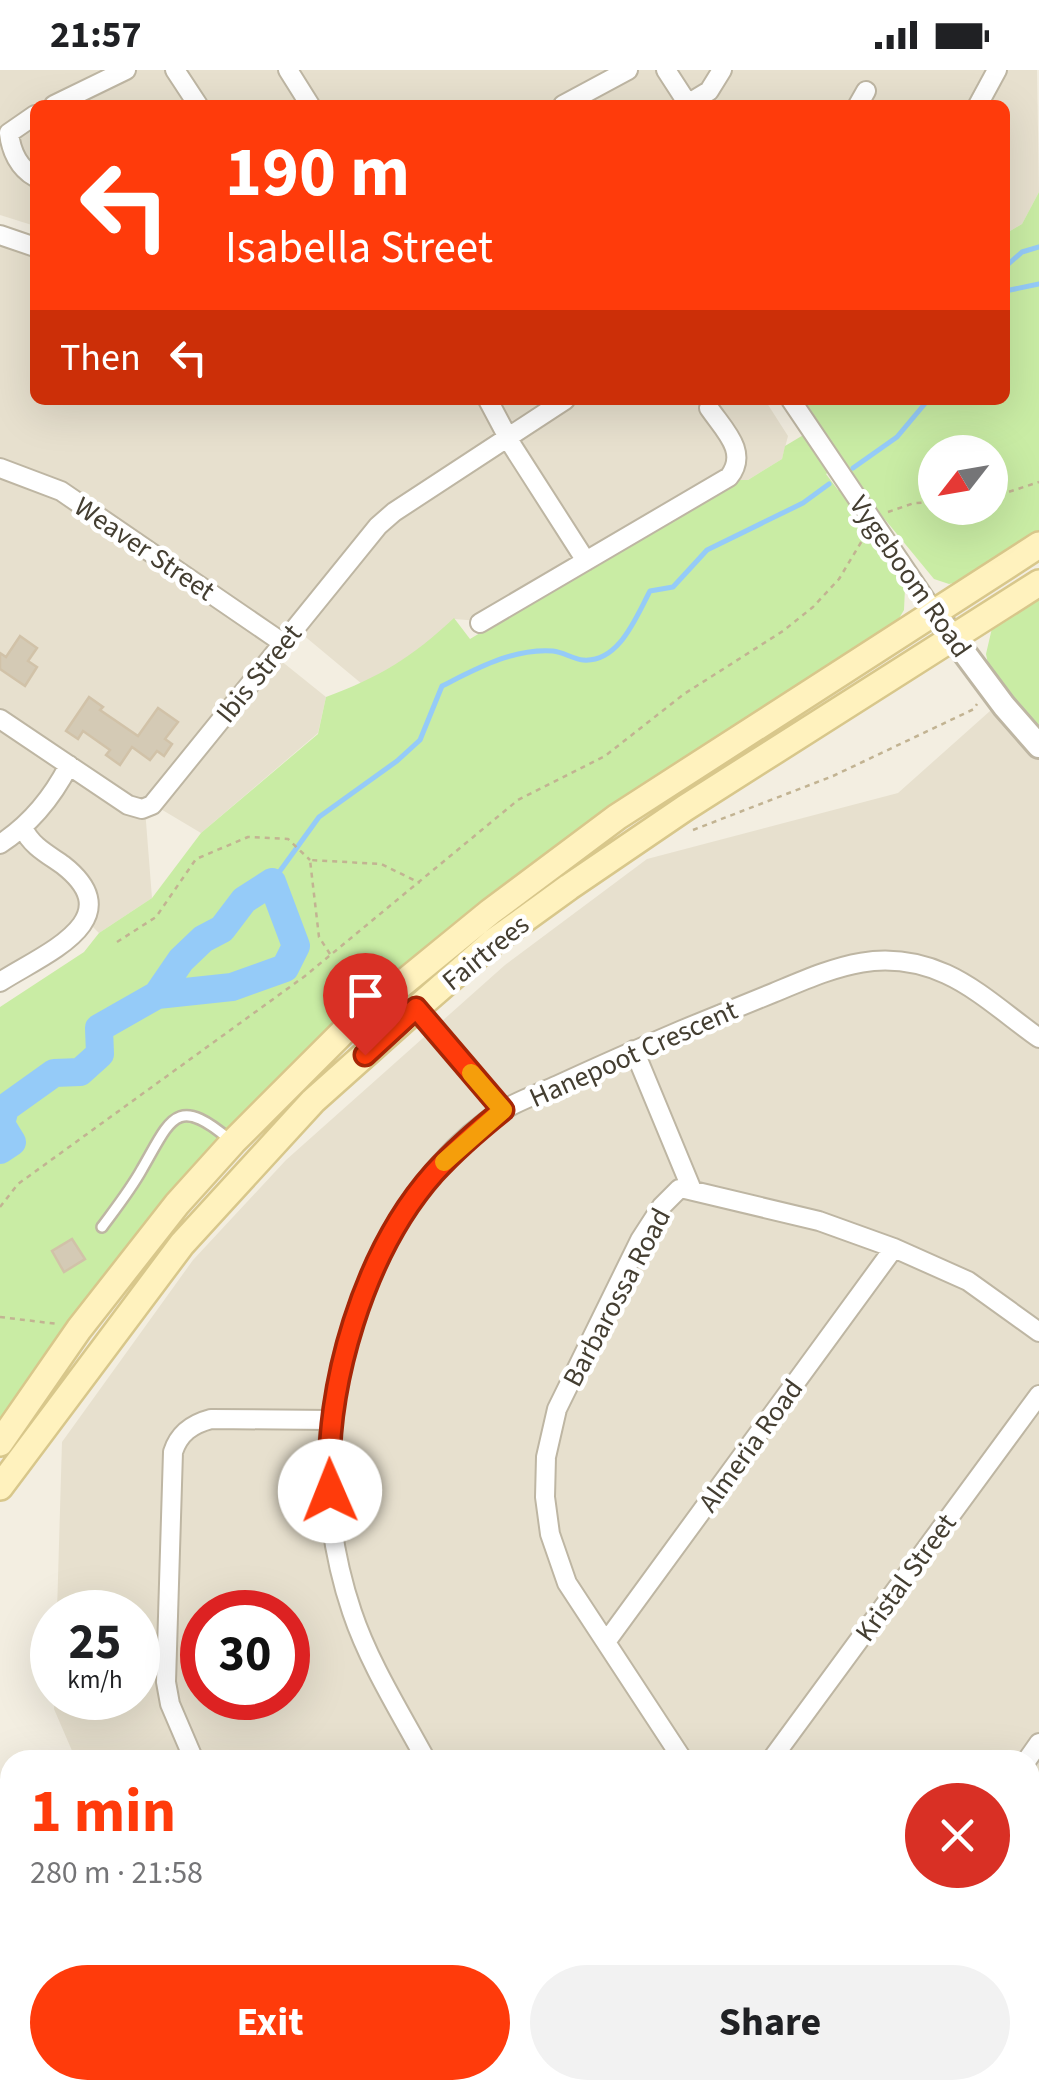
<!DOCTYPE html>
<html lang="en">
<head>
<meta charset="utf-8">
<style>
	:root { --surface:#fff; --page:#f2f2f2; --text:#202124; --muted:#757577; --accent:#ff3b0b }
	body { margin:0; font-family:"Source Sans 3",sans-serif; background:var(--page); color:var(--text); height:100vh; display:flex; flex-direction:column; font-size:38px; white-space:nowrap }
	* { box-sizing:border-box; margin:0 }
	p { font-size:32px; color:var(--muted) }
	.icon { flex:none; width:55px; height:55px; fill:none; stroke:currentColor; stroke-width:2; stroke-linecap:round; stroke-linejoin:round }
	.map { position:relative; flex:1; overflow:hidden }
	.details { position:absolute; left:0px; top:1680px; width:1040px; height:350px; display:flex; flex-direction:column; background:var(--surface); border-radius:30px 30px 0 0; box-shadow:0 10px 40px #0002 }
	.details>* { flex:none }
	.top-card { position:absolute; left:30px; top:30px; width:980px; height:305px; border-radius:15px; box-shadow:0 10px 40px #0002; background:#ff3b0b; color:#fff; overflow:hidden }
	.needle { width:65px; rotate:239deg }
	.buttons { position:absolute; left:918px; top:365px; display:grid; gap:20px }
	.buttons a { display:grid; place-items:center; width:90px; height:90px; border-radius:50%; background:var(--surface); box-shadow:0 10px 40px #0002; font-size:50px }
	.speed { position:absolute; left:30px; top:1520px; display:flex; gap:20px; font-size:50px; font-weight:700; text-align:center }
	.speed>* { display:grid; place-content:center; width:130px; height:130px; border-radius:50%; background:var(--surface); box-shadow:0 10px 40px #0002; line-height:1 }
	.speed small { font-size:25px; font-weight:400 }
	.speed .limit { border:15px solid #d22; background:#fff; color:#111 }
	.pin { position:absolute; display:grid; place-items:center; width:85px; height:85px; color:#fff; margin:-102px -42px; border-radius:50% 50% 50% 0; rotate:-45deg; box-shadow:0 0 10px #0007 }
	.pin .icon { rotate:45deg }
	.me { position:absolute; width:110px; margin:-55px; rotate:359deg; stroke-linejoin:round; filter:drop-shadow(0 0 8px #0008) }
	.turn { display:flex; align-items:center; gap:35px; height:210px; padding:0 30px; font-size:45px }
	.turn .icon { width:130px; height:130px; stroke-width:2.5 }
	.turn b { display:block; font-size:70px; line-height:85px }
	.then { display:flex; align-items:center; height:95px; padding:0 30px; background:#0003; gap:20px; font-size:38px }
	.round { display:grid; place-items:center; flex:none; width:105px; height:105px; border-radius:52px; background:var(--page) }
	.summary { display:flex; align-items:center; justify-content:space-between; height:170px; padding:0 30px }
	h1 { font-size:60px; font-weight:700; line-height:75px; color:var(--accent) }
	.button { display:flex; gap:20px; margin-top:auto; padding:20px 30px }
	.button a { flex:1; height:115px; border-radius:60px; background:var(--accent); color:#fff; font-size:40px; font-weight:700; line-height:115px; text-align:center }
	.button a+a { background:var(--page); color:var(--text) }
	.status { display:flex; justify-content:space-between; align-items:center; height:70px; padding:0 50px; background:var(--surface); direction:ltr }
	.status svg { height:28px; fill:currentColor }
	.map>svg:first-child { display:block }
	.residential { fill:#e7e0ce; fill-rule:evenodd }
	.green { fill:#c9eca4; fill-rule:evenodd }
	.lines { fill:none; stroke-linecap:round; stroke-linejoin:round }
	.stream { stroke:#95cbf8; stroke-width:5 }
	.river { stroke:#95cbf8; stroke-width:28 }
	.building { fill:#d4cab5; stroke:#d1c2a8; stroke-width:2.5 }
	.service-casing { stroke:#beb6a3; stroke-width:14 }
	.minor-casing { stroke:#beb6a3; stroke-width:22 }
	.tertiary-casing { stroke:#beb6a3; stroke-width:28 }
	.secondary-casing { stroke:#d8c78b; stroke-width:30 }
	.path { stroke:#c2b392; stroke-width:2.5; stroke-dasharray:5 5; stroke-linecap:butt }
	.service { stroke:#fff; stroke-width:9 }
	.minor { stroke:#fff; stroke-width:18 }
	.tertiary { stroke:#fff; stroke-width:22 }
	.secondary { stroke:#fff2be; stroke-width:25 }
	.route-casing { stroke:#a62607; stroke-width:25 }
	.route { stroke:#ff3b0b; stroke-width:18 }
	.slow { stroke:#f59e0b; stroke-width:18 }
	.labels { text-anchor:middle; stroke-width:9; stroke-linejoin:round; paint-order:stroke }
	.street-label { font-size:28px; fill:#443e31; stroke:#fff }
</style>
</head>
<body>
<div class="status"><b>21:57</b><svg viewBox="0 0 49 12"><path d="M0 12V9h3v3zM5 12V6h3v6zM10 12V3h3v9zM15 12V0h3v12zM26 1h20v11H26zM47 4h2v5h-2z"/></svg></div>
<div class="map">
<svg width="1039" height="2030" viewBox="0 0 1039 2030">
	<rect width="100%" height="100%" fill="#f3eee1"/>
	<path class="residential" d="M0,0h1037l2,122 -17,32 -17,10v-129h-970v121l-35,-11z
		M0,167l35,11v152h730l23,36 -6,23 -34,21h-13l-255,141 -26,-2 -37,34 -51,29 -4,2 -66,-55 -21,27 51,41 -8,36 -117,100 -47,-28 -9,4 7,89 -53,35 -11,-11 -88,61z
		M999,633l40,44v1353h-833l-2,-10h826v-330h-954l-22,-51 1,-11h83v-86h-81l5,-170 131,-182 93,-100 219,-195 142,-106 251,-66zM202,1542h86v86h-86z"/>
	<path class="green" d="M1039,122v341l-76,48 -14,3 -15,-5 -61,-74 -69,-105h201v-166l17,-10zM935,382h55v56h-55z
		M805,364l24,38 -3,2 12,16 3,-1 64,99 -1,22 -9,15 -333,218 -99,73 -95,80 -297,325 -71,97v-411l84,-55 15,-19 53,-35 49,-65 117,-99 8,-37c54,-20 85,-39 128,-79l16,21 265,-159h13l34,-21 3,-13z
		M1039,528v133l-50,-62 -3,-15 6,-26z
		M0,1921l10,11v88h81l9,10h-100z"/>
	<g class="lines">
		<path class="stream" d="M1005,197l17,-15 17,-5
			M1005,221l34,-7
			M853,398l44,-31 31,-37
			M272,812l47,-65 78,-56 23,-21 22,-54c34,-17 71,-38 111,-35 10,1 20,8 30,9 36,3 53,-43 67,-69l23,-4 34,-37 96,-47 26,-19
			M0,1753l10,16"/>
		<path class="river" d="M0,1080l12,-8 -11,-18 4,-16 49,-35 26,-1 20,-18 -1,-26 58,-33 75,-8 53,-19 11,-22 -24,-64 -28,18 -22,29 -19,10 -22,21 -24,35"/>
	</g>
	<path class="building" d="M20,566l17,12 -9,13 9,6 -12,19 -25,-17v-16l6,4z
		M89,627l14,10 -3,3 38,26 20,-28 20,14 -13,17 7,5 -8,12 -7,-5 -7,9 -18,-13 -12,18 -14,-10 4,-5 -27,-19 -5,8 -12,-8z
		M72,1169l13,20 -21,13 -12,-21z"/>
	<g class="lines">
		<defs>
			<path id="service" d="M102,1157c14,-19 29,-38 40,-58 29,-50 34,-75 88,-29"/>
			<path id="minor" d="M175,0l23,35
				M288,0l22,35
				M666,0l22,34
				M54,35l72,-35
				M563,35l65,-35
				M686,35l23,-14 13,-21
				M858,35l8,-14
				M978,35l19,-35
				M35,45l-26,18c2,18 10,35 26,44
				M0,165l35,12
				M488,330l25,47 73,114
				M791,330l143,212
				M0,398l61,23 222,152
				M480,553l249,-146c20,-25 -5,-47 -20,-69
				M0,649l128,86 14,4 10,-4 226,-279 16,-14 171,-112
				M0,774c31,-20 52,-46 69,-79
				M0,912c43,-28 133,-62 63,-117 -14,-10 -33,-20 -39,-36
				M416,939l87,101
				M634,980l58,140
				M606,1572l288,-394
				M194,1690l-24,-56 -4,-22 7,-230c6,-19 19,-28 38,-33l120,1
				M426,1690c-26,-48 -57,-97 -74,-148 -20,-59 -30,-133 -21,-194 18,-112 71,-246 172,-308 17,-10 37,-17 55,-25 41,-19 82,-37 124,-55 30,-12 61,-25 91,-37 60,-25 108,-48 173,-19 33,15 63,43 93,64
				M683,1690l-116,-177 -17,-49 -5,-37 1,-40 11,-48 83,-169 22,-34 17,-17h6l134,32 75,27 74,33 71,51
				M771,1690l268,-365
				M1027,1690l12,-17
				M336,2020l4,10
				M608,2020l7,10
				M910,2020l7,10
				M715,2030l14,-10"/>
			<path id="tertiary" d="M934,542l70,94 35,40
				M0,1818l10,16
				M134,2020l6,10"/>
			<path id="secondary" d="M0,1373l79,-114 98,-125 56,-62 110,-110 147,-120 127,-95 422,-272
				M0,1417l182,-243 131,-143 103,-92 77,-67 76,-55 116,-79 354,-225"/>
		</defs>
		<use href="#service" class="service-casing"/>
		<use href="#minor" class="minor-casing"/>
		<use href="#tertiary" class="tertiary-casing"/>
		<use href="#secondary" class="secondary-casing"/>
		<path class="path" d="M990,428l49,-16
			M888,442l26,-9 21,-1
			M693,760l140,-54 141,-67 3,-5
			M117,872l39,-25 40,-58 52,-22 40,2 22,21
			M330,884l-11,-17 -9,-77 71,4 39,19
			M0,1137l18,-23 287,-208 213,-176 87,-44 79,-62 99,-63 30,-24 26,-28 24,-40
			M0,1247l58,7"/>
		<use href="#service" class="service"/>
		<use href="#minor" class="minor"/>
		<use href="#tertiary" class="tertiary"/>
		<use href="#secondary" class="secondary"/>
	</g>
	<g class="lines">
		<defs>
			<path id="route" d="M330,1421c-6,-104 34,-239 104,-318 21,-23 44,-43 69,-63l-87,-102 -51,47"/>
		</defs>
		<use href="#route" class="route-casing"/>
		<use href="#route" class="route"/>
		<path class="slow" d="M444,1092l59,-52 -32,-37"/>
	</g>
	<g class="labels">
		<g class="street-label">
			<text transform="translate(145 478) rotate(34)" y="10">Weaver Street</text>
			<text transform="translate(911 506) rotate(55)" y="10">Vygeboom Road</text>
			<text transform="translate(258 603) rotate(-51)" y="10">Ibis Street</text>
			<text transform="translate(485 882) rotate(-39)" y="10">Fairtrees</text>
			<text transform="translate(633 983) rotate(-24)" y="10">Hanepoot Crescent</text>
			<text transform="translate(616 1227) rotate(-62)" y="10">Barbarossa Road</text>
			<text transform="translate(750 1375) rotate(-54)" y="10">Almeria Road</text>
			<text transform="translate(905 1507) rotate(-54)" y="10">Kristal Street</text>
		</g>
	</g>
</svg>
<div class="buttons">
<a><svg class="needle" viewBox="-14 -14 28 28"><path d="M0-13l5 13h-10z" fill="#e53935"/><path d="M0 13l5-13h-10z" fill="#757577"/></svg></a>
</div>
<div class="speed"><div>25<small>km/h</small></div><div class="limit">30</div></div>
<div class="pin" style="left:365px;top:985px;background:#d93025"><svg class="icon" aria-label="arrive" viewBox="0 0 24 24"><path d="M6 21V4h12l-3 4 3 4H6"/></svg></div>
<svg class="me" style="left:330px;top:1421px" viewBox="-20 -20 40 40"><circle r="19" fill="#fff"/><path d="M0-13L10 11 0 6-10 11z" fill="#ff3b0b"/></svg>
<div class="top-card">
<div class="turn"><svg class="icon" aria-label="left" viewBox="0 0 24 24"><path d="M17 20v-9H6M10 6l-5 5 5 5"/></svg><div><b>190 m</b>Isabella Street</div></div>
<div class="then">Then<svg class="icon" aria-label="left" viewBox="0 0 24 24"><path d="M17 20v-9H6M10 6l-5 5 5 5"/></svg></div>
</div>
<section class="details">
<div class="summary"><div><h1>1 min</h1><p>280 m · 21:58</p></div><a class="round" style="background:#d93025;color:#fff"><svg class="icon" aria-label="close" viewBox="0 0 24 24"><path d="M6 6l12 12M18 6L6 18"/></svg></a></div>
<div class="button"><a>Exit</a><a>Share</a></div>
</section>
</div>
</body>
</html>
